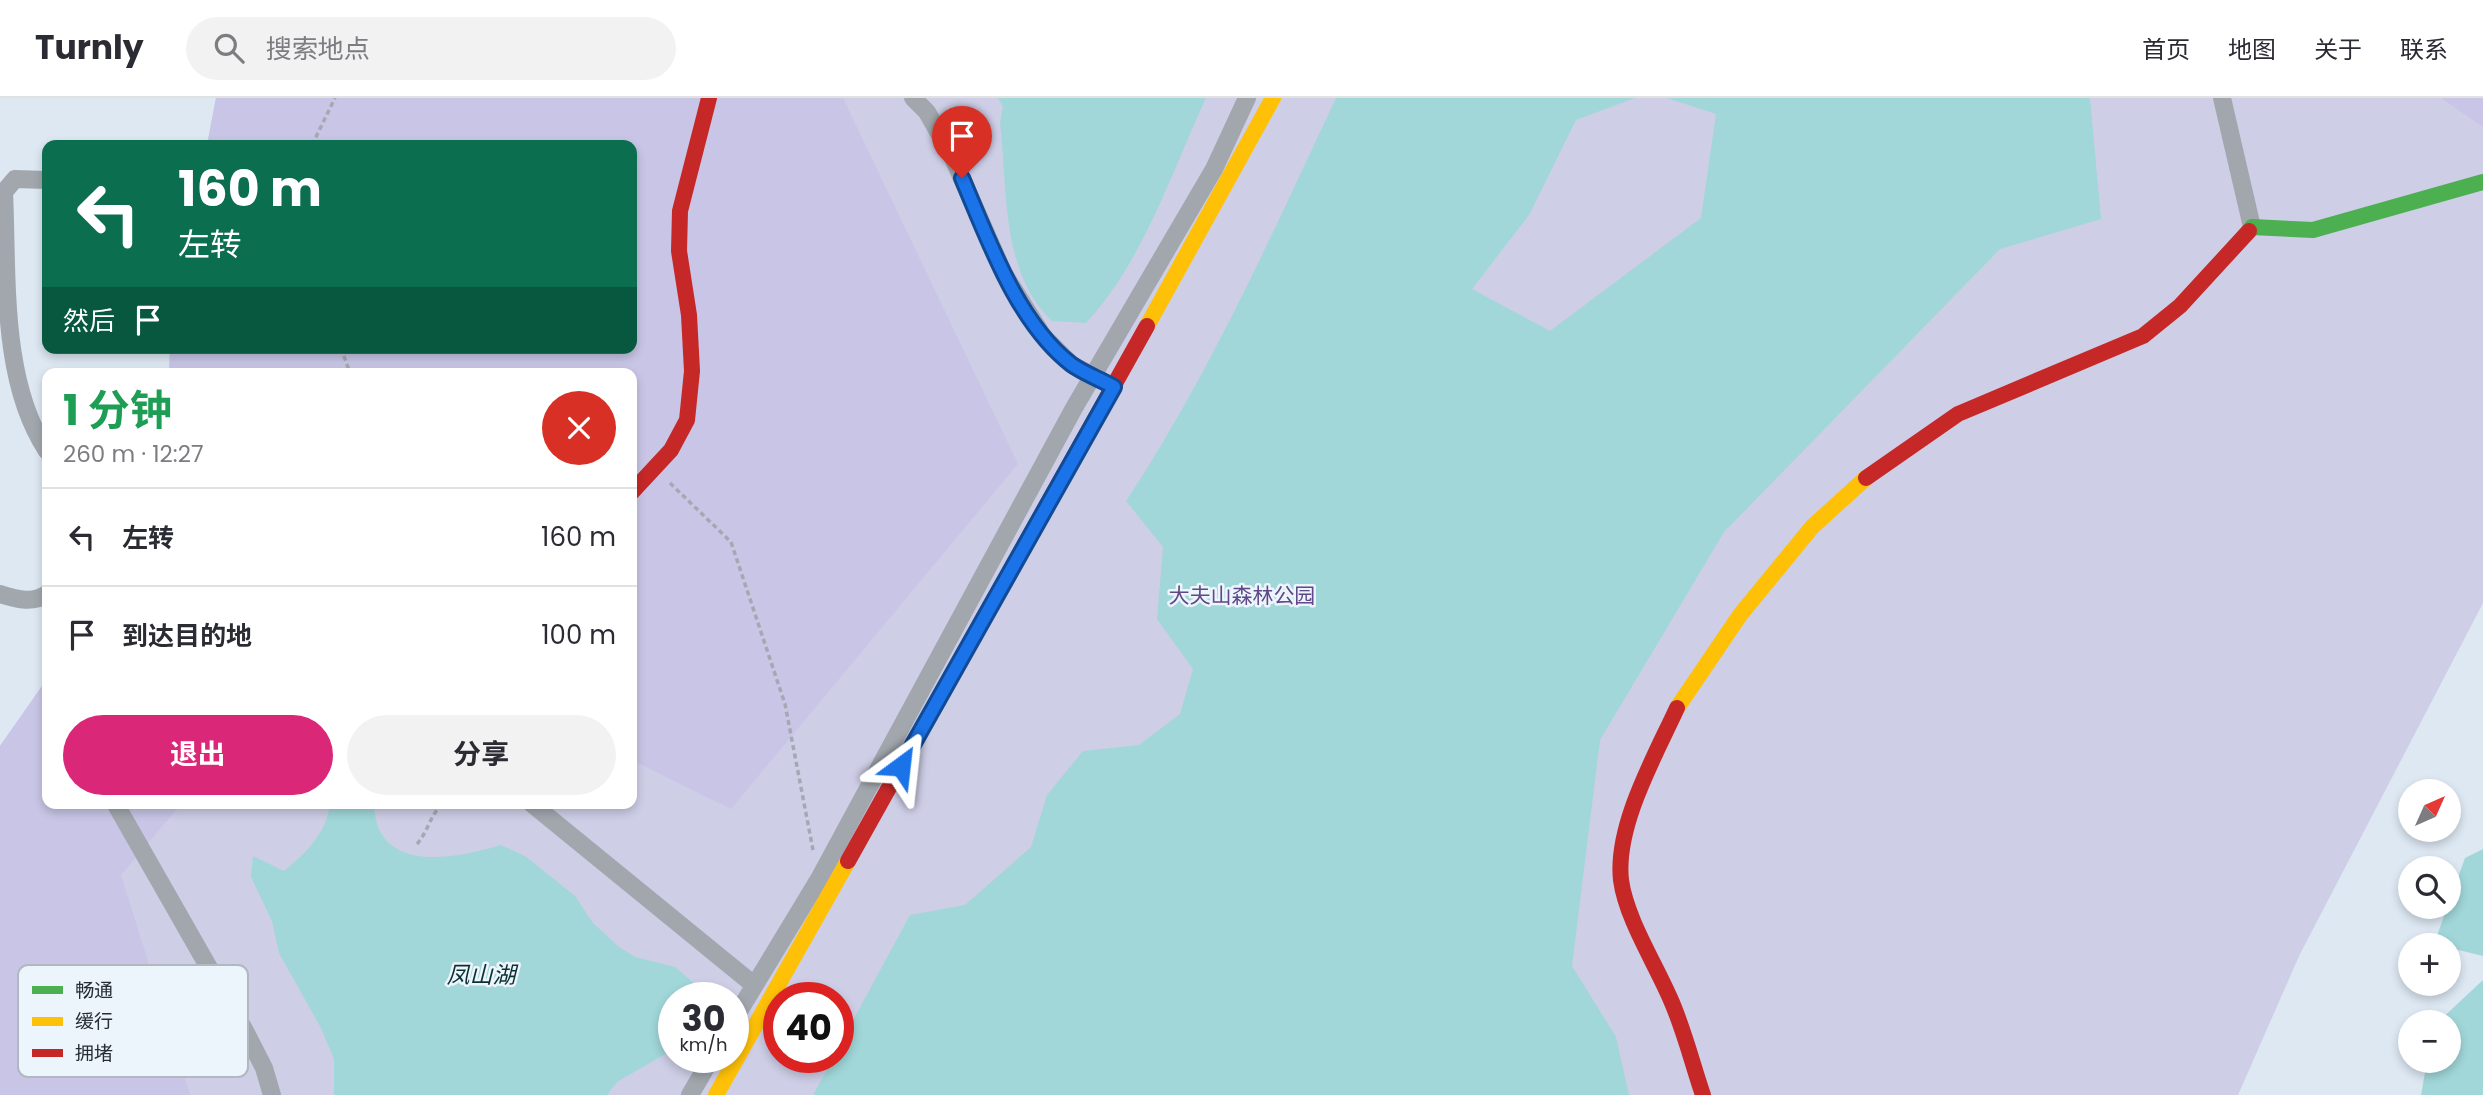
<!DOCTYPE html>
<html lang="zh">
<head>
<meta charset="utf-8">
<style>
	:root { --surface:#fff; --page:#f2f2f3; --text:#2b2b33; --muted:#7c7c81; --line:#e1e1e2; --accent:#db2777 }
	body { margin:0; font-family:Poppins,"Noto Sans SC",sans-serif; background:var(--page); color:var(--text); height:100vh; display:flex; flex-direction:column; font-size:26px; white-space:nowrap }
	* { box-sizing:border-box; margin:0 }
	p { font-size:23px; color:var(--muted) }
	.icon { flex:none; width:38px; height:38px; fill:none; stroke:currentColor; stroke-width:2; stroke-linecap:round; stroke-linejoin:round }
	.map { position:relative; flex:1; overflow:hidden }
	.drawer { position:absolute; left:42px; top:270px; width:595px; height:441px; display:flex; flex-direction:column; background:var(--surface); border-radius:14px; box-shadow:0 4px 10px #0003 }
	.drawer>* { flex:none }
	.hud { position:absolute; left:42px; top:42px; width:595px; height:214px; border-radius:14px; box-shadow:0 4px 10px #0003; background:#0b6e4f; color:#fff; overflow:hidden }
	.needle { width:46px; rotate:45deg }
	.fabs { position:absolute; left:2398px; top:681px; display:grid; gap:14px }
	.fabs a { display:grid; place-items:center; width:63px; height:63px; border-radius:50%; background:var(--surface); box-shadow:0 4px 10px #0003; font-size:35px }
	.speed { position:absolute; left:658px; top:884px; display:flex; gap:14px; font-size:35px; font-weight:700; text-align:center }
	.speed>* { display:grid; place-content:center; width:91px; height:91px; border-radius:50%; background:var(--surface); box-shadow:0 4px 10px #0003; line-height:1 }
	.speed small { font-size:18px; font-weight:400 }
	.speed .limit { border:10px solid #d22; background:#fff; color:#111 }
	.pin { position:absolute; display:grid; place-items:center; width:60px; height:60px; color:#fff; margin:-72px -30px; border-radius:50% 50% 50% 0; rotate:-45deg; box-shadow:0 0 7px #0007 }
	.pin .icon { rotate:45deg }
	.me { position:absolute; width:77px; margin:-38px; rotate:30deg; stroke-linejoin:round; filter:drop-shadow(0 0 5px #0008) }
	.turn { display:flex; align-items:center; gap:24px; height:147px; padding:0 21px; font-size:32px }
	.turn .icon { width:91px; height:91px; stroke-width:2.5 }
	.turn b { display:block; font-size:49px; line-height:60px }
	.then { display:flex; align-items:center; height:66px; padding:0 21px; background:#0003; gap:14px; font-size:26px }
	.round { display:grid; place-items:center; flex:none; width:74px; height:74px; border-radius:37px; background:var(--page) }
	.summary { display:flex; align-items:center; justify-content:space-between; height:119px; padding:0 21px }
	h1 { font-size:42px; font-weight:700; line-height:52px; color:#1e9e55 }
	.action { display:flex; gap:14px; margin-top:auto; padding:14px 21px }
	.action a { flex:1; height:80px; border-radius:42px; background:var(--accent); color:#fff; font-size:28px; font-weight:700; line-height:80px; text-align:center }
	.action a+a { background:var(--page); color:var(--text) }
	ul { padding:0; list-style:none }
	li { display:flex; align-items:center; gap:21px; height:98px; padding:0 21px; border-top:2px solid var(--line) }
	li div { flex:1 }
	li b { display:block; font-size:26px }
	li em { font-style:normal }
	header { display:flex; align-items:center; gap:42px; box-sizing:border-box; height:98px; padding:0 35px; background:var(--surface); border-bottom:2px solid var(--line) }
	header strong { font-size:33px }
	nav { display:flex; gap:38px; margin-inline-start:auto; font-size:24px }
	.search { width:490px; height:63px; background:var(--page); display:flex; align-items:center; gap:18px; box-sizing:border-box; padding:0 24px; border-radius:38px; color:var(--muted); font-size:26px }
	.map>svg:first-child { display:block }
	.green { fill:#cecee7; fill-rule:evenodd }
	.forest { fill:#c8c5e6 }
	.water { fill:#a1d7d9 }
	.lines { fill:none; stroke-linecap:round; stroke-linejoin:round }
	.path { stroke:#a4a9b1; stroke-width:3.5; stroke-dasharray:5 3.5; stroke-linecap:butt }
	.street { stroke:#a2a7ae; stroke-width:18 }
	.fast { stroke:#4caf50; stroke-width:16 }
	.slow { stroke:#ffc107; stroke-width:16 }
	.jam { stroke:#c62828; stroke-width:16 }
	.route-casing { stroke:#114b97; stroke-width:18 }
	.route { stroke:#1a73e8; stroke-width:12 }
	.labels { text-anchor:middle; stroke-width:5; stroke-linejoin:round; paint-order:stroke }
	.park-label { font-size:21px; fill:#5f4989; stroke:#ecf4fc }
	.water-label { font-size:23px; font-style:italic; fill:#0b3030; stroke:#ecf4fc }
	.key { fill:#ecf4fc; stroke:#b1b8c0; stroke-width:2 }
	.key-label { font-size:19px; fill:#262d35 }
</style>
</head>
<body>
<header>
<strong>Turnly</strong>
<div class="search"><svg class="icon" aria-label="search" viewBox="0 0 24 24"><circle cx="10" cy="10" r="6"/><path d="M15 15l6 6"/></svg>搜索地点</div>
<nav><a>首页</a><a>地图</a><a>关于</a><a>联系</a></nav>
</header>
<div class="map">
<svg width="2483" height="997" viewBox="0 0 2483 997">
	<rect width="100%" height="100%" fill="#dde8f3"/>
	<path class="green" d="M216,0h2267v505l-183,351 -62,141h-2238v-349l47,-67v124h585v-430h-463l1,-25h462v-203h-425zM674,900h59v59h-59zM779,900h59v59h-59z"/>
	<path class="forest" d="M216,0h627l175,366 -287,345 -99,-49v-387h-463l1,-25h462v-203h-425z
		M2441,0h42v29z
		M47,581v124h135l-61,72 69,220h-190v-349z"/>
	<path class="water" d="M998,0h208c-35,75 -63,164 -120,225l-34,-2c-52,-50 -44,-132 -52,-198l3,-16z
		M1336,0h299l-59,22 -47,95 -57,74 78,42 151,-113 15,-104 -49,-16h423l11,121 -101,30 -276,283 -124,208 -28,226 44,71 13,58h-816l21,-38h4v-9l72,-133 55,-10 66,-58 16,-52 36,-44 56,-6 41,-31 13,-45 -36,-50 6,-72 -37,-46c84,-127 145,-265 210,-403z
		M330,705h44c1,72 81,56 127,42l24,11 50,40 18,27 26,24 16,10 40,10 34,29 -35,2v51l-57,33 -10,13h-273v-36l-13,-31 -42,-75 -7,-32 -21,-44 2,-21 31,15c22,-18 43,-38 46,-68z
		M2483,751v107l-49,-12 31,-86z
		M2483,882v115h-62l6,-34 21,-1v-38h-10z"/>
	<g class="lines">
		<path class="path" d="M312,47l23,-47
			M341,250l9,25
			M670,385l61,59 54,162 28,146
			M417,746c12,-14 13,-30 27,-41"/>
		<path class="street" d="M913,0l14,14 26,46 51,116 39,62 29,29 29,15
			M2222,0l30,129
			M47,82l-32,-1 -11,13c4,83 -4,188 43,259
			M0,496c17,5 32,10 47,0
			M115,705l130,228 19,37 8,27
			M531,705l223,182
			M733,923l86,-142 255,-471 140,-239 33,-71
			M690,997l22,-38"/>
		<path class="fast" d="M2249,133l3,-4 61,3 170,-48"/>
		<path class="slow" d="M1147,228l126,-228
			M1677,610l63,-93 72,-88 54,-49
			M716,997l132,-234"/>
		<path class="jam" d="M1866,380l92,-64 185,-78 37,-30 69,-75
			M632,394l39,-42 16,-30 5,-49 -3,-56 -10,-64 1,-40 29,-113
			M1677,610c-22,48 -62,118 -56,172 5,38 34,83 49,118 14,31 22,65 33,97
			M848,763l299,-535"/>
	</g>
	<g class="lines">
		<defs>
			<path id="route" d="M901,668l213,-379c-14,-8 -31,-14 -43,-23 -54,-42 -83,-125 -109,-186"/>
		</defs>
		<use href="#route" class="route-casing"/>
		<use href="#route" class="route"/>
	</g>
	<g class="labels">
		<g class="park-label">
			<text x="1242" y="505">大夫山森林公园</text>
		</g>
		<g class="water-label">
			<text x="481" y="885">凤山湖</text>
		</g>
	</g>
	<rect x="18" y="867" width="230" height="112" rx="10" class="key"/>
	<rect x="32" y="888" width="31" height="8" fill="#4caf50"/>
	<rect x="32" y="919" width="31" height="9" fill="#ffc107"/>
	<rect x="32" y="951" width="31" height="8" fill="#c62828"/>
	<g class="key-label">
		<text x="75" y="899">畅通</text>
		<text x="75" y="930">缓行</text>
		<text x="75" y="962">拥堵</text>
	</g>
</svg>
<div class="fabs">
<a><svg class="needle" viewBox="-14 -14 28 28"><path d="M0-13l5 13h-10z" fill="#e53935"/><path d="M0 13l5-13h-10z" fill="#7c7c81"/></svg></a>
<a><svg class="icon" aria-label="search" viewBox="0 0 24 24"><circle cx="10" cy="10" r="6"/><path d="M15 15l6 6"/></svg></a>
<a>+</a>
<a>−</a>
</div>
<div class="speed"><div>30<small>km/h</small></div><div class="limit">40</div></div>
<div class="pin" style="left:962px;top:80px;background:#d93025"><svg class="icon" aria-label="arrive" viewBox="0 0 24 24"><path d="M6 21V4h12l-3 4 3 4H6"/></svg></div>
<svg class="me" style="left:901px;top:668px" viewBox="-20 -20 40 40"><path d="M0-17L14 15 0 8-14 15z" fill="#1a73e8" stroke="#fff" stroke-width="4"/></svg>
<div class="hud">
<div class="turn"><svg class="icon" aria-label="left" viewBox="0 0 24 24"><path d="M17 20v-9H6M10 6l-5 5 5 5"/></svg><div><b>160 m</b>左转</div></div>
<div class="then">然后<svg class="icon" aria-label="arrive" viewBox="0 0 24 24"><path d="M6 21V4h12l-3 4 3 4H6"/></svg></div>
</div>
<section class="drawer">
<div class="summary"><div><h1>1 分钟</h1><p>260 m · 12:27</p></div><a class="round" style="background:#d93025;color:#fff"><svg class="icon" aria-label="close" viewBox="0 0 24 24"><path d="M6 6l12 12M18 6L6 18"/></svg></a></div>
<ul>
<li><svg class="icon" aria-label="left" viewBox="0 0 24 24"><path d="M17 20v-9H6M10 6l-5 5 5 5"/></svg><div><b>左转</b></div><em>160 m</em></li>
<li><svg class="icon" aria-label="arrive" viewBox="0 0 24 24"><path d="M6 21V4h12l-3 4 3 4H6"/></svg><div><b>到达目的地</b></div><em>100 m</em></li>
</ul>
<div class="action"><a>退出</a><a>分享</a></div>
</section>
</div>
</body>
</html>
